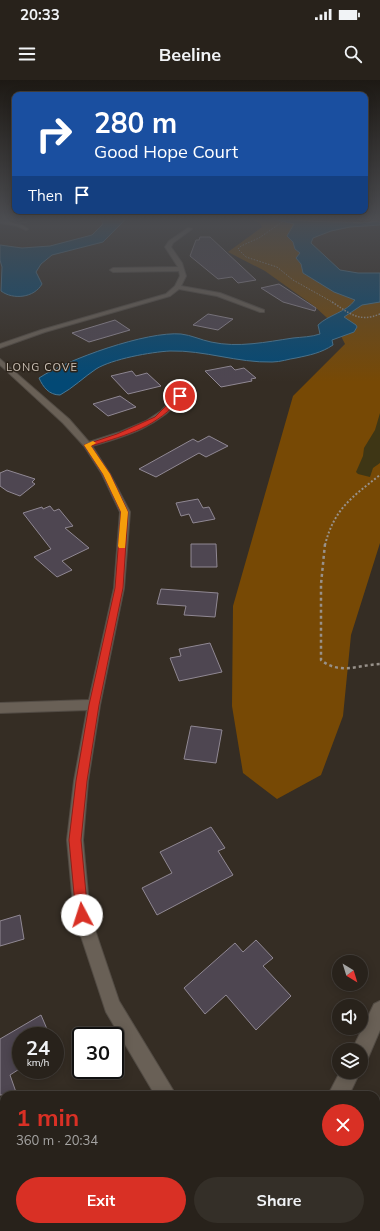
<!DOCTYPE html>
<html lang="en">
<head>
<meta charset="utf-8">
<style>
	:root { --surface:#28221b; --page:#342f28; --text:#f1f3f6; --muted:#a5a4a3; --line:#443f3a; --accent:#d93025 }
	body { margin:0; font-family:Mulish,sans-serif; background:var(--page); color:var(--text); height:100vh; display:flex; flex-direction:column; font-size:15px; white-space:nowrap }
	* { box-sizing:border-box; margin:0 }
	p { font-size:13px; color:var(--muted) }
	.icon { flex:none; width:22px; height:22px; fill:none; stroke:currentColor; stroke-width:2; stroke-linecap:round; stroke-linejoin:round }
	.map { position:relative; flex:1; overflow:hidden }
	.sheet { position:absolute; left:0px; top:1011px; width:380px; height:140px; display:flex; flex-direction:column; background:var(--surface); border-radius:12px 12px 0 0; box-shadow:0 2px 10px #0003,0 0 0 1px var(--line) }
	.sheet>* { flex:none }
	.hud { position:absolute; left:12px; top:12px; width:356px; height:122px; border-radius:8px; box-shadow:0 2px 10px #0003,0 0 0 1px var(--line); background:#1a4fa0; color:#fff; overflow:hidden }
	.needle { width:26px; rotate:142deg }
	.buttons { position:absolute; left:332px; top:875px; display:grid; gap:8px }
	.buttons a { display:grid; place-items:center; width:36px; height:36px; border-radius:50%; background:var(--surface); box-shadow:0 2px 10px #0003,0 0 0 1px var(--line); font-size:20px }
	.speed { position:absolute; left:12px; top:947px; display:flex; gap:8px; font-size:20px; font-weight:700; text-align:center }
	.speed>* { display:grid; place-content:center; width:52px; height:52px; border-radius:50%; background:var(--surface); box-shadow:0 2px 10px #0003,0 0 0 1px var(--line); line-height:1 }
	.speed small { font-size:10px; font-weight:400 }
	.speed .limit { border:2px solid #111; border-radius:6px; background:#fff; color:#111 }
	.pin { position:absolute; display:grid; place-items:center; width:34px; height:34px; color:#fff; margin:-17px; border:2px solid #fff; border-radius:50%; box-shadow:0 1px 4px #0007 }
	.me { position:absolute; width:44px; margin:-22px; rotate:355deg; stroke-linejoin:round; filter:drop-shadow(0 0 3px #0008) }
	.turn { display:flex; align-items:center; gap:14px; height:84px; padding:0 16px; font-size:18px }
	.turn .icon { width:52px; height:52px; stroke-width:2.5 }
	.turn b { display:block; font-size:28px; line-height:34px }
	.then { display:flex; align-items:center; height:38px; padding:0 16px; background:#0003; gap:8px; font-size:15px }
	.round { display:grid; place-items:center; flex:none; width:42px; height:42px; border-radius:21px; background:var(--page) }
	.headline { display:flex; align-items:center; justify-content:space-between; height:68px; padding:0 16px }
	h1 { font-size:24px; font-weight:700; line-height:30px; color:var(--accent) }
	.cta { display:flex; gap:8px; margin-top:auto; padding:8px 16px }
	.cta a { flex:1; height:46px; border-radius:24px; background:var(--accent); color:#fff; font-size:16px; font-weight:700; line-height:46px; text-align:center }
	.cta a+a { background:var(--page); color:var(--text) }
	.status { display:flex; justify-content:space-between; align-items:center; height:28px; padding:0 20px; background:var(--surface); direction:ltr }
	.status svg { height:11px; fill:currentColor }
	header { display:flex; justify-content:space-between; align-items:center; height:52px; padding:0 16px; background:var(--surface); font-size:18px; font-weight:700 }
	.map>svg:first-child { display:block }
	.green { fill:#774905 }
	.sand { fill:#3e3615 }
	.water { fill:#034975; stroke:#497895 }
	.building { fill:#4e4651; stroke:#908893 }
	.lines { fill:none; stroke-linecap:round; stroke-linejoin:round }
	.minor-casing { stroke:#524b44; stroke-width:2 }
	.path-far3 { stroke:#98918a; stroke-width:1; stroke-dasharray:1.5 1.5; stroke-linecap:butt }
	.path-far2 { stroke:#98918a; stroke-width:1.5; stroke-dasharray:1.5 1.5; stroke-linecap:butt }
	.path-far1 { stroke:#98918a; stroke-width:2; stroke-dasharray:2 2; stroke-linecap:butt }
	.path { stroke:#98918a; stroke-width:2.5; stroke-dasharray:3 3; stroke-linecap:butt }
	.minor { fill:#696056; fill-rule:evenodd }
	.route { fill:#d93025; stroke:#8d1f18 }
	.slow { fill:#f59e0b }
	.labels { text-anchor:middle; stroke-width:3; stroke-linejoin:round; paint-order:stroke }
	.far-neighbourhood-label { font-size:11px; letter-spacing:1px; fill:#cbc0b5; stroke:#2b231a }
</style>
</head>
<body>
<div class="status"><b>20:33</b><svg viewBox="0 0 49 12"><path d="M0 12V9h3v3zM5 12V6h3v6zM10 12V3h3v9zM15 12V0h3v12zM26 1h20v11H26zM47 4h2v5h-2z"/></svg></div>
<header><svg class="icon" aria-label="menu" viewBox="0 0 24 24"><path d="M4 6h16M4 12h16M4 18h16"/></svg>Beeline<svg class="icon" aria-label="search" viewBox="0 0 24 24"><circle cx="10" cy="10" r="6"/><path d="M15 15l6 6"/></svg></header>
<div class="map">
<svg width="380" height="1151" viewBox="0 0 380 1151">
	<rect width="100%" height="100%" fill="#352d24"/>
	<path class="green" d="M253,140h58l-9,26 17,17 61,25v255l-29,92 -8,81 -22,59 -44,24 -34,-26 -11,-67 1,-100 60,-210 52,-52 -9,-18 -22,-20 -49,-35 -37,-19 34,-25 -2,-4z"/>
	<path class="sand" d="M380,333v50l-7,5 -3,9 -12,-3 -2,-2 7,-16 1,-8 11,-18z"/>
	<path class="water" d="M101,140h24l-22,22 -51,13 -11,9 -5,8 6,12c-8,14 -29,16 -41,7l1,-24 -2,-7v-15l22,3 28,-2 42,-11 10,-10 1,-2z
		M278,140l83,3 19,-2v4l-30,2 -19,4 -18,7 -2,5 29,27 18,3h22v29l-18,3 -18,12 12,8 1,2 -3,5 -22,8 1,5c-12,8 -23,10 -37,13 -8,1 -15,4 -24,4 -34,1 -68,-12 -102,-11 -19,1 -58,8 -74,18 -12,8 -23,19 -36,26 -11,0 -17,-8 -21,-17 29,-19 108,-47 142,-44 10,1 20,6 30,8 27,6 55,0 82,-4 9,-1 18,-1 27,-4l-2,-9c10,-10 29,-13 37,-25l-21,-8 -31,-19 -2,-9 -5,-6 4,-5 -5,-4 -2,-7 -6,-6 7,-12z
		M380,1052v99h-45l1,-4h40v-90z"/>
	<path class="building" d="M200,157h10l46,43 -18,3 -6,-6 -14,2 -28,-23 6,-16h3z
		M279,204l37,24 -1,3 -32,-9 -22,-14z
		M208,234l25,5 -15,11 -25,-5z
		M115,240l15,10 -41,12 -17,-9z
		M231,286l4,4 9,-2 12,10 -5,1 1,2 -31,6 -16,-16z
		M132,291l4,5 11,-3 14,13 -33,8 -17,-18z
		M120,316l16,11 -28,9 -15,-12z
		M209,356l19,10 -22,11 -7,-4 -43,24 -17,-8 54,-30 5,3z
		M7,390l28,9 -3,3 3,2 -15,12 -13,-5 -7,-5v-13z
		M198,419l5,9 6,-1 6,12 -22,4 -4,-9 -8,2 -5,-13z
		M50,426l4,5 5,-2 14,17 -8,2 24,20 -27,13 10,9 -15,7 -23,-20 17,-8 -28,-36 19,-6 1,2z
		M191,464h25l1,23h-26z
		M161,509l57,4 -3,24 -31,-2 2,-9 -29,-2z
		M210,563l12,29 -43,9 -9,-23 11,-2 -2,-7z
		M191,646l31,4 -6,33 -32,-4z
		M211,747l14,21 -7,3 15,24 -76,40 -15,-27 30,-15 -12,-21z
		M20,835l4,24 -24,7v-25z
		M256,860l17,18 -10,8 28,30 -35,34 -30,-35 -21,19 -21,-26 51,-45 8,9z
		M41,935l9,21h-29v32l-11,7 7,20h-17v-56z"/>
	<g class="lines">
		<defs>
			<path id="minor" d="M0,141l20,3 8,5 -2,1 -9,-4 -17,-3z
				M188,148l4,1 -19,14 -2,4 11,16 4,13 -5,10 39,7 44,17v2h-4l-43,-16 -38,-7 -9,7 -125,36 -45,16v-4l41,-14 125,-36 9,-8 5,-10 -1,-5 -66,1 -3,-2 3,-2 65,-1 -13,-20 4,-6z
				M0,279l69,60 20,23 31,-10 26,-11 15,-10 16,-17h3l4,2c-24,30 -57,40 -92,50l18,28 20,38 -6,76 -24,117 -12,76 -5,59 7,75 29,86 57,94h-21l-49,-83 -32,-97 -7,-75 7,-59 13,-71 -87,3v-10l89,-3 25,-112 6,-76 -18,-38 -18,-28 -21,-23 -63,-58z
				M380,921v29l-12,28 -7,2v-10h-9l22,-46z
				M340,992h20l-11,23h-21z
				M221,1147h37l2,4h-41z"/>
		</defs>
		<use href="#minor" class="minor-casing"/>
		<path class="path-far3" d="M285,140l-26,18 -18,8 -3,3 8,8 31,10 16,13 41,23"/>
		<path class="path-far2" d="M332,222c17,11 27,21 48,12"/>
		<path class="path-far1" d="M325,465c9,-36 27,-48 55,-70"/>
		<path class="path" d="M325,464l-4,40v76c18,15 38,5 59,4"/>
		<use href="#minor" class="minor"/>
	</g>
	<linearGradient id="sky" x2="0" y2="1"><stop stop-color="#1d1914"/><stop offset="0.46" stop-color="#4b4c50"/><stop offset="1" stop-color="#4b4c50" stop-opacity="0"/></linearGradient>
	<rect width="380" height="302" fill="url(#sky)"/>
	<path class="route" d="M178,314l5,2c-27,32 -54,38 -92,50l19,28 18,38 -5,76 -24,117 -12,76 -6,59 7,75 -2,4 -4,2 -4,-2 -2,-4 -7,-75 7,-59 13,-76 26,-117 6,-76 -18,-38 -19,-29 33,-11 38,-17z"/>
	<path class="slow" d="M93,361l3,2 -5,3 19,28 18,38 -3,36h-6l-1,-2 3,-34 -18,-38 -19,-29z"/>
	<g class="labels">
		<g class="far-neighbourhood-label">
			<text x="42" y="291">LONG COVE</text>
		</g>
	</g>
</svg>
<div class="buttons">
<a><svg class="needle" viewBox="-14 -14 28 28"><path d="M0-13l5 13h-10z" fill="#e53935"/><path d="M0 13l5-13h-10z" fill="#a5a4a3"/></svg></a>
<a><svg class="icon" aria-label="sound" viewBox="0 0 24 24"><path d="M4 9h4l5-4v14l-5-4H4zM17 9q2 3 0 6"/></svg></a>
<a><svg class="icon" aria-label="layers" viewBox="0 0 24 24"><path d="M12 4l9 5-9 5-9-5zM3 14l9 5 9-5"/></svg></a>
</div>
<div class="speed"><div>24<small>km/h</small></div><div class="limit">30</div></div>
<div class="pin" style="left:180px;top:316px;background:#d93025"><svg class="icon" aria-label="arrive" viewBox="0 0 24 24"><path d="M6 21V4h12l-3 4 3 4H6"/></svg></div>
<svg class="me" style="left:82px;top:835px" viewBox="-20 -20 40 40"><circle r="19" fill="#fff"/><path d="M0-13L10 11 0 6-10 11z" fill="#d93025"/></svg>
<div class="hud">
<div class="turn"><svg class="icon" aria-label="right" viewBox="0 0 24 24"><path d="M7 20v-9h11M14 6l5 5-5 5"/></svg><div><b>280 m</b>Good Hope Court</div></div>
<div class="then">Then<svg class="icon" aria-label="arrive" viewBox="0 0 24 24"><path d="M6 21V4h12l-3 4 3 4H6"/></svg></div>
</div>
<section class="sheet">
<div class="headline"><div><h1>1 min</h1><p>360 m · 20:34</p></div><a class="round" style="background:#d93025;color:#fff"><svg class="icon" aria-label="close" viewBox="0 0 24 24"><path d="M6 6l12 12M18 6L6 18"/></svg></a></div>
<div class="cta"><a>Exit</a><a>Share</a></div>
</section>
</div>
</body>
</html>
